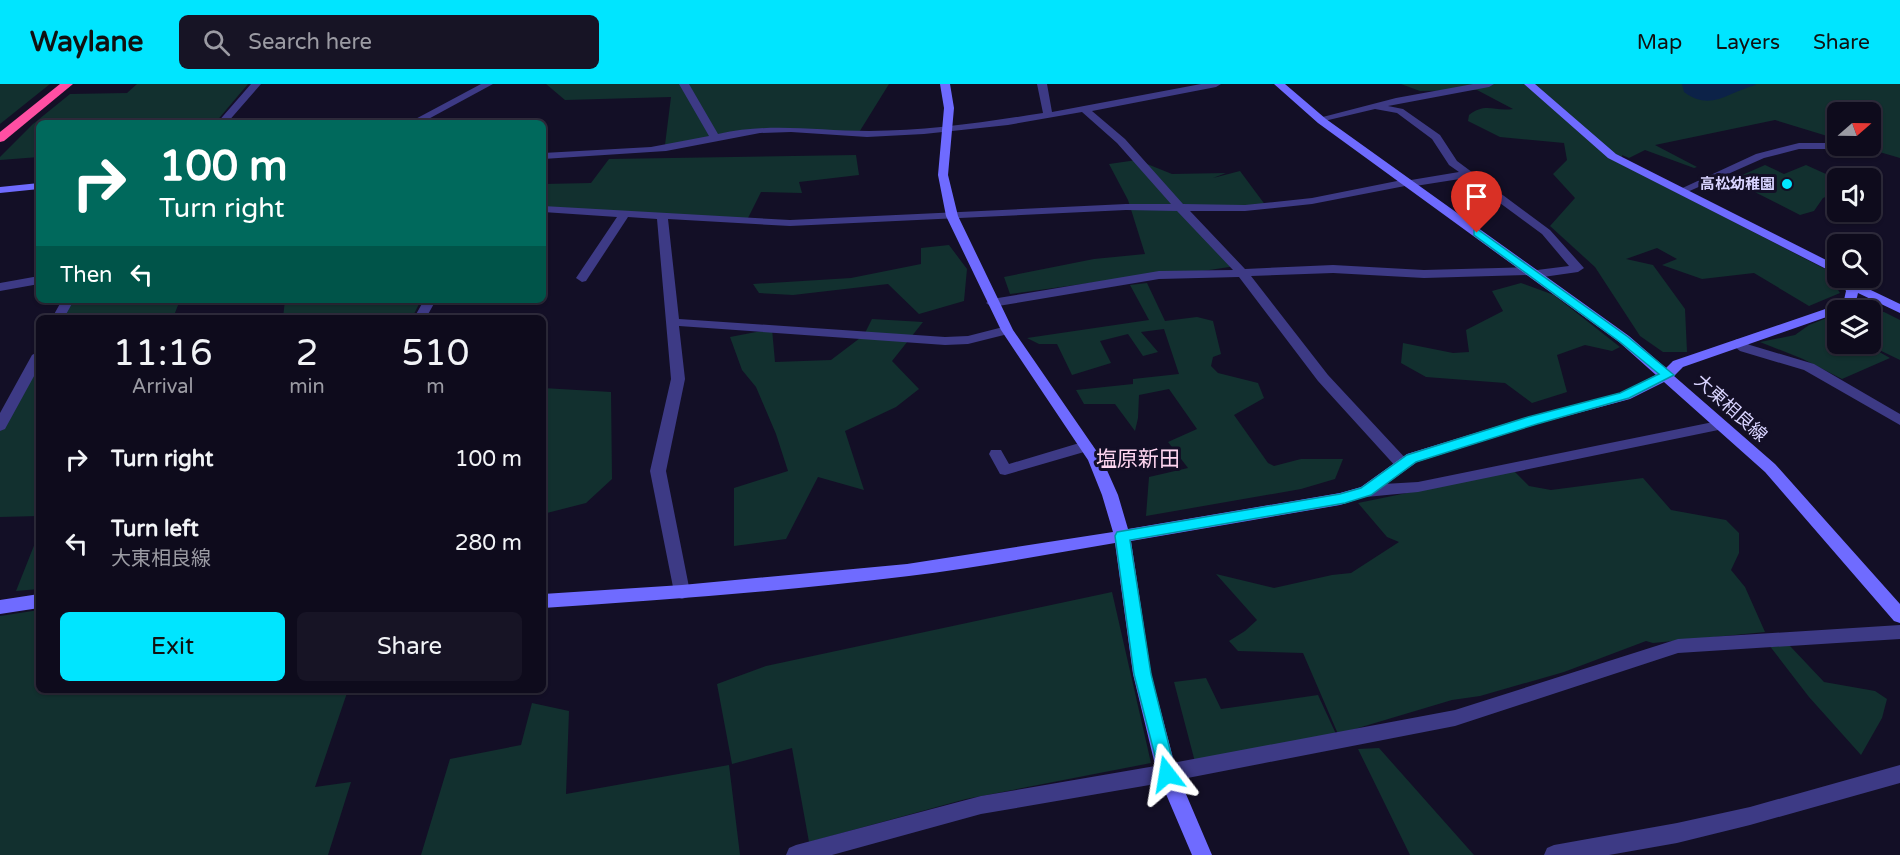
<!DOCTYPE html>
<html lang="en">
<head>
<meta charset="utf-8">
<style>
	:root { --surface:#0e0b1c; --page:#171425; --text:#f1f3f6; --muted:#9b9ba3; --line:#2e2b3b; --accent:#00e5ff }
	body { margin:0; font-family:"Varela Round","Noto Sans JP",sans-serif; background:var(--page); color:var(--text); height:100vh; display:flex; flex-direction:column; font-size:22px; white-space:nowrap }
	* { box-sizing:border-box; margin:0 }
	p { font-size:20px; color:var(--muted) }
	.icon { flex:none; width:33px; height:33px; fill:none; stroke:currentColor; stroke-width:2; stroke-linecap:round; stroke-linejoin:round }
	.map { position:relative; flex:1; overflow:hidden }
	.sheet { position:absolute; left:36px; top:231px; width:510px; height:378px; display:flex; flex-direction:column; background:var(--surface); border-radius:9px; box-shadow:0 2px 4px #0004,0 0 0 2px var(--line) }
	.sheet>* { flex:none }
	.hud { position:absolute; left:36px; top:36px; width:510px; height:183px; border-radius:9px; box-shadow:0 2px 4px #0004,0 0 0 2px var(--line); background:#00695c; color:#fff; overflow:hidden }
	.needle { width:39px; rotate:70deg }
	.buttons { position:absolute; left:1827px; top:18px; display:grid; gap:12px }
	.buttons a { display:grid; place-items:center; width:54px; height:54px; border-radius:9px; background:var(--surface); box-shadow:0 2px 4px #0004,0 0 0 2px var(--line); font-size:30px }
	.pin { position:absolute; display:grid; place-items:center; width:51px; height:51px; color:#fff; margin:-62px -26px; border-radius:50% 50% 50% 0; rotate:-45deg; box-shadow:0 0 6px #0007 }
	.pin .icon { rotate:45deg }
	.me { position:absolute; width:66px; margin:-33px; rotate:346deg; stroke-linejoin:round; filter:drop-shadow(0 0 4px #0008) }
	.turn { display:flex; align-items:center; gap:21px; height:126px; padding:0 24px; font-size:27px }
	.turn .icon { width:78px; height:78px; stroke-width:2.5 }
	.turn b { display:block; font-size:42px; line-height:51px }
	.then { display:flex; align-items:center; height:57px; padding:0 24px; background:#0003; gap:12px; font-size:22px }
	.eta { display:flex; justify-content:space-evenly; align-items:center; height:102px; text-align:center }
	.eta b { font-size:36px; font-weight:600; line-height:42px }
	.primary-button { display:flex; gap:12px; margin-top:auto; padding:12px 24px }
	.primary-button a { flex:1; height:69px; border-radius:9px; background:var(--accent); color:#111; font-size:24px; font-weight:600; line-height:69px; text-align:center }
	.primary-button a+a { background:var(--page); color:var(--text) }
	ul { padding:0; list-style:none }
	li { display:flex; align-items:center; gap:18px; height:84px; padding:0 24px }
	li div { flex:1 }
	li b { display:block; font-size:22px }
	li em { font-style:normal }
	header { display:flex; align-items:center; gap:36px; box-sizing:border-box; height:84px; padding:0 30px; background:var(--accent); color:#111 }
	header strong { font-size:28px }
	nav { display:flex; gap:33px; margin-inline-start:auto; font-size:21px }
	.search { width:420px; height:54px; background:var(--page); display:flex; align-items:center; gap:15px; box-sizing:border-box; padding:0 21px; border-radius:9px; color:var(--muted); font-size:22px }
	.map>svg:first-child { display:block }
	.green { fill:#12302f }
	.water { fill:#0c2248 }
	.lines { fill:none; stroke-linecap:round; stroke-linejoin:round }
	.street { fill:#3d3a85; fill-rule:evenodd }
	.secondary { fill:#6f6bff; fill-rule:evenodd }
	.highway { fill:#ff4fa3; fill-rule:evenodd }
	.route { fill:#00e5ff; stroke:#0095a6; stroke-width:1.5 }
	.poi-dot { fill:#00e5ff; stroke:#130f26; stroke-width:2 }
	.labels { text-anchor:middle; stroke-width:6; stroke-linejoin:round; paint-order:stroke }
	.far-poi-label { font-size:15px; font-weight:bold; fill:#d9d4ff; stroke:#130f26; text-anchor:end }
	.street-label { font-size:18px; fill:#d9d4ff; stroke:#130f26 }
	.quarter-label { font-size:21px; fill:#ffd6f0; stroke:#130f26 }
</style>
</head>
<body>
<header>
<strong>Waylane</strong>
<div class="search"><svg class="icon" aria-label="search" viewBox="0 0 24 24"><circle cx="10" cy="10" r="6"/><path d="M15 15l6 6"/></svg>Search here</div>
<nav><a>Map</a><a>Layers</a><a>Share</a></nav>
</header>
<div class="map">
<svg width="1900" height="771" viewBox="0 0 1900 771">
	<rect width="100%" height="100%" fill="#130f26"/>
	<path class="green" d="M0,0h50l-50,40z
		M137,0h111l-33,39h-176v34l-39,3v-3l33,-33 37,-30 57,-1z
		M546,0h343l-31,50 -77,-5 -116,16 6,-48 -106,3z
		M1401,0h499v74l-41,-12h11v-34h-32l-1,27 -62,-19 -120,25 42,22 -3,1 -49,-18 -16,8 -7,-3 1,10 202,104 15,24 -31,13 -55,-33 -52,6 -40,-14 15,-6 -20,-11 -31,11 27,6 32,44 2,43h-24l-23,-16 -45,-69 -45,-41 25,-28 -22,-24 14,-14 -3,-17 -64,-6 -32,-16 1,-6c17,-13 25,-3 44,-6l-36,-19 -57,1z
		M856,71l3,20 -60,7 3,11 -41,-1 -14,28 -204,-13v-23l48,-1 18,-24z
		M1137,76l35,14 54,-1 -13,5 27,-7 26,35 -85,2 55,58 -40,6 -63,5 -123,17 -6,-17 90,-18 51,-5 -17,-54 -19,-36z
		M1765,81l19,9 22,-9 31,14v13l-14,6 -9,13 -14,4 -69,-35z
		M949,161l18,24 -3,32 -45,13 -31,-30 -95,11 -34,-2 -6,-9 98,-6 70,-14v-16z
		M1147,199l18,38 32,-4 16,4 8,33 -8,3 -2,9 7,7 40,10 6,15 -30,17 34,48 6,3 27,-7h42l-8,20 -34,10 -155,27 3,-39 39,-9 -20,-26 29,-13 -28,-40 -30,6 -1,23 -3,13 -20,-27h-31l-8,-14 57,-6v-5l46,-5 -15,-45 -23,3 17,20 -15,4 -15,-22 -28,7 11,22 -39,12 -15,-31h-18l-12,-6 122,-18 -19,-35z
		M1521,199l33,12 66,52 -8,4 -27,-6 -28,10 10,37 -35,11 -27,-20 -79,-6 -25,-14 2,-20 50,10 16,-1 -3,-22 37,-19 -11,-20z
		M73,216h107l-7,18h-111z
		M285,216h136l-9,18h-129z
		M1871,227l13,1 16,8v40l-33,-16h3z
		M1837,230l1,30h27l25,14 -48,21 -39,-20 -43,-17 35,-7 14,-10z
		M872,235l51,3 -31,39 27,28 -23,18 -51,24 19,59 -46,-13 -32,62 -52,7v-58l54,-17 -12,-37 -20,-47 -14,-17 -12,-33 42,-8 3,33 56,-2 33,-25z
		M39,273v159l-39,1v-93z
		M543,304l68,4 1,87 -26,24 -43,11z
		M1514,387l15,15 22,4 92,-12 28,32 55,10 13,13v20l-8,17 14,17 20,45 -112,11 -7,-2 -82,31 -84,24 -28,4 -114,34 -35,-81 -65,-2 -9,-10 16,-10 12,-11 -41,-46 58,14 58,-13 19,-2 48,-31 -12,-5 -29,-34z
		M39,449v56l-23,2z
		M1112,508l39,171 -185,36 -157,43 -17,-94 -60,16 -15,-80 49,-18z
		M39,526v80h309l-33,97 36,-5 -23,73h-328v-239z
		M1769,561l21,1 34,36 51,9 12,8 -5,19 -21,37 -52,-58z
		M1206,594l15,31 97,-14 18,39 -141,28 -21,-80z
		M532,619l37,8 -3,83 163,-29 11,90h-319l29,-96 71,-14z
		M1379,664l95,107h-64l-52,-106z"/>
	<path class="water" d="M1682,0h73l1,1c-28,7 -45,27 -72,7z"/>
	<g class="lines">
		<path class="street" d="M251,0h10l-34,39h-10z
			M481,0h12l-72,39h-13z
			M679,0h10l29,50c55,-12 96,-3 151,-3 58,0 116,-9 174,-18l-6,-29h10l5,28 149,-28h20l-5,3 -124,24 33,28 58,65 62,1 67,-7 95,-19 4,1 48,-8 -10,-7 -17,-26 -35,-26 -22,-4 -55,13 -5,-3 81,-21 77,-14h21l-5,3 -101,19 15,3 37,26 17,26 93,69 34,38 -6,4 -42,6 -6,-3 -106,3 -91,-5 -82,3 77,99 80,86 2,4 -7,5 -5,-1 -80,-88 -79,-104 -80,2 -167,28 -6,-4 6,-4 167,-28 74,-1 -56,-59 -51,-1 -336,16 -122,-7 11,100 266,18 23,-1 39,-10 6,4 -1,3 -44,11 -23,1 -266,-19 6,53 -19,92 24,121 -2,5 -6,2 -6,-2 -2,-5 -24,-121 21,-92 -14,-160 -29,-2 -42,64 -4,1 -6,-4 41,-61 -74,-5v-6l247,14 336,-16h45l-54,-61 -35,-31 -74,13 -84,9 -57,3 -76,-5 -31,1 -94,18 -123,8v-6l108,-6 58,-11zM1466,94l76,56 27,32 -32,4 -6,-3 -107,3 -91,-5 -88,4 -55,-58h55l67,-7 93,-18 4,1z
			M1799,59h39v3h12l-5,3h-46l-35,9 -79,35 -4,1 -5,-3 80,-37z
			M39,192v8l-39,7v-8z
			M62,216h12l-10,18h-12z
			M424,216h12l-10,18h-12z
			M1737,255l13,6 64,19 86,50v11l-96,-55 -64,-19 -10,-8z
			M39,267v16l-34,62 -5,2v-18l32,-58z
			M1723,336l7,5 -2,3 -310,64 -52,5 -5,-2 -3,-4 3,-4 5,-2 52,-3z
			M1086,357l7,5 -2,4 -86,25 -5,-1 -11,-20 2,-4h10l8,14z
			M1900,541v14l-222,14 -223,73 -288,56 -186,32 -149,41h-46l3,-7 7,-3 185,-49 186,-32 288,-54 223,-71z
			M1900,681v18l-150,42 -73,18 -68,12h-65l3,-7 7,-3 123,-22 73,-16z"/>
		<path class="secondary" d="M940,0h10l4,24 -6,67 10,41 55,114 89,129 16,36 10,34 212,-36 21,-6 46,-33 121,-37 92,-24 36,-18 -37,-33 -301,-219 -44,-39h11l41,35 303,217 37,32 7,-7 164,-56 7,-5 2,-9 -8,-13h12l2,3 48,23v9l-42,-20c-2,12 -9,17 -20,17v3l-155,54 -9,9 101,88 125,140v19l-6,-2 -129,-149 -101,-90 -34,17 -93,25 -120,38 -46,33 -31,10 -209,36 20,133 26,99 35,82h-20l-35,-82 -24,-99 -18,-131c-69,12 -137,24 -206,33 -121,15 -244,24 -366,32v-14l139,-9 225,-21 206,-32 -11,-37 -14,-35 -87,-130 -55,-114 -8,-41 6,-67z
			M1524,0h11l81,70 222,112v9l-230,-117z
			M39,99v6l-39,4v-6z
			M39,510v14l-39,6v-14z"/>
		<path class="highway" d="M60,0h13l-69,57 -4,1v-10z"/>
	</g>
	<path class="route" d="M1477,145l151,108 46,38 -45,23 -92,26 -121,38 -45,33 -26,8 -215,37 21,134 25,100 -3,5 -6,3 -6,-3 -27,-105 -19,-138 2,-4 223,-38 21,-6 46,-33 121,-38 92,-24 39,-19 -39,-32 -146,-107v-5z"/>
	<circle class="poi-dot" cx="1787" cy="100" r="6"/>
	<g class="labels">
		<g class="far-poi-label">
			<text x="1775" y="105">高松幼稚園</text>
		</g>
		<g class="street-label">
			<text transform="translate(1731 324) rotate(42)" y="6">大東相良線</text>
		</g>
		<g class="quarter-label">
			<text x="1138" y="382">塩原新田</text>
		</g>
	</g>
</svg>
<div class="buttons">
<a><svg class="needle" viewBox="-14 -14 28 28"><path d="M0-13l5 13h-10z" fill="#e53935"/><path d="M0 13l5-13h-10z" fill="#9b9ba3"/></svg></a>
<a><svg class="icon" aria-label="sound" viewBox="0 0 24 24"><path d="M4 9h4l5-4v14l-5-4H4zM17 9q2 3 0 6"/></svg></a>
<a><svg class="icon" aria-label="search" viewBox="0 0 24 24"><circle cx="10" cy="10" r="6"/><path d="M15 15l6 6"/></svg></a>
<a><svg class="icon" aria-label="layers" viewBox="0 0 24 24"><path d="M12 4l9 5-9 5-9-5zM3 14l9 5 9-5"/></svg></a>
</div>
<div class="pin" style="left:1477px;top:149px;background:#d93025"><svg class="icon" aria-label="arrive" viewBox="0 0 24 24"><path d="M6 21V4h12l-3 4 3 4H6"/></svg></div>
<svg class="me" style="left:1167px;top:690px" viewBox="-20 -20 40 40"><path d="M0-17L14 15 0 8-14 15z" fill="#00e5ff" stroke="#fff" stroke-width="4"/></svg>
<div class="hud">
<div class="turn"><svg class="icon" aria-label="right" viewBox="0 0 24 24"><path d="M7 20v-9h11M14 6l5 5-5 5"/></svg><div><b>100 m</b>Turn right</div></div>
<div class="then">Then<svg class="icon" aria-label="left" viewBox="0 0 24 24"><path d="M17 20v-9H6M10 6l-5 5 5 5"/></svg></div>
</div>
<section class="sheet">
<div class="eta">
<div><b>11:16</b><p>Arrival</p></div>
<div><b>2</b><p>min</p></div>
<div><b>510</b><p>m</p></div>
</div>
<ul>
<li><svg class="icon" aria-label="right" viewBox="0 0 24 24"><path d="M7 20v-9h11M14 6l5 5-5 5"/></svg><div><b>Turn right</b></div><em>100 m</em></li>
<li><svg class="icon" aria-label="left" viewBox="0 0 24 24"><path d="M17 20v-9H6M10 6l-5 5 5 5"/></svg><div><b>Turn left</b><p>大東相良線</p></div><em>280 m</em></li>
</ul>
<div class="primary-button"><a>Exit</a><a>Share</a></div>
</section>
</div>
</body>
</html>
